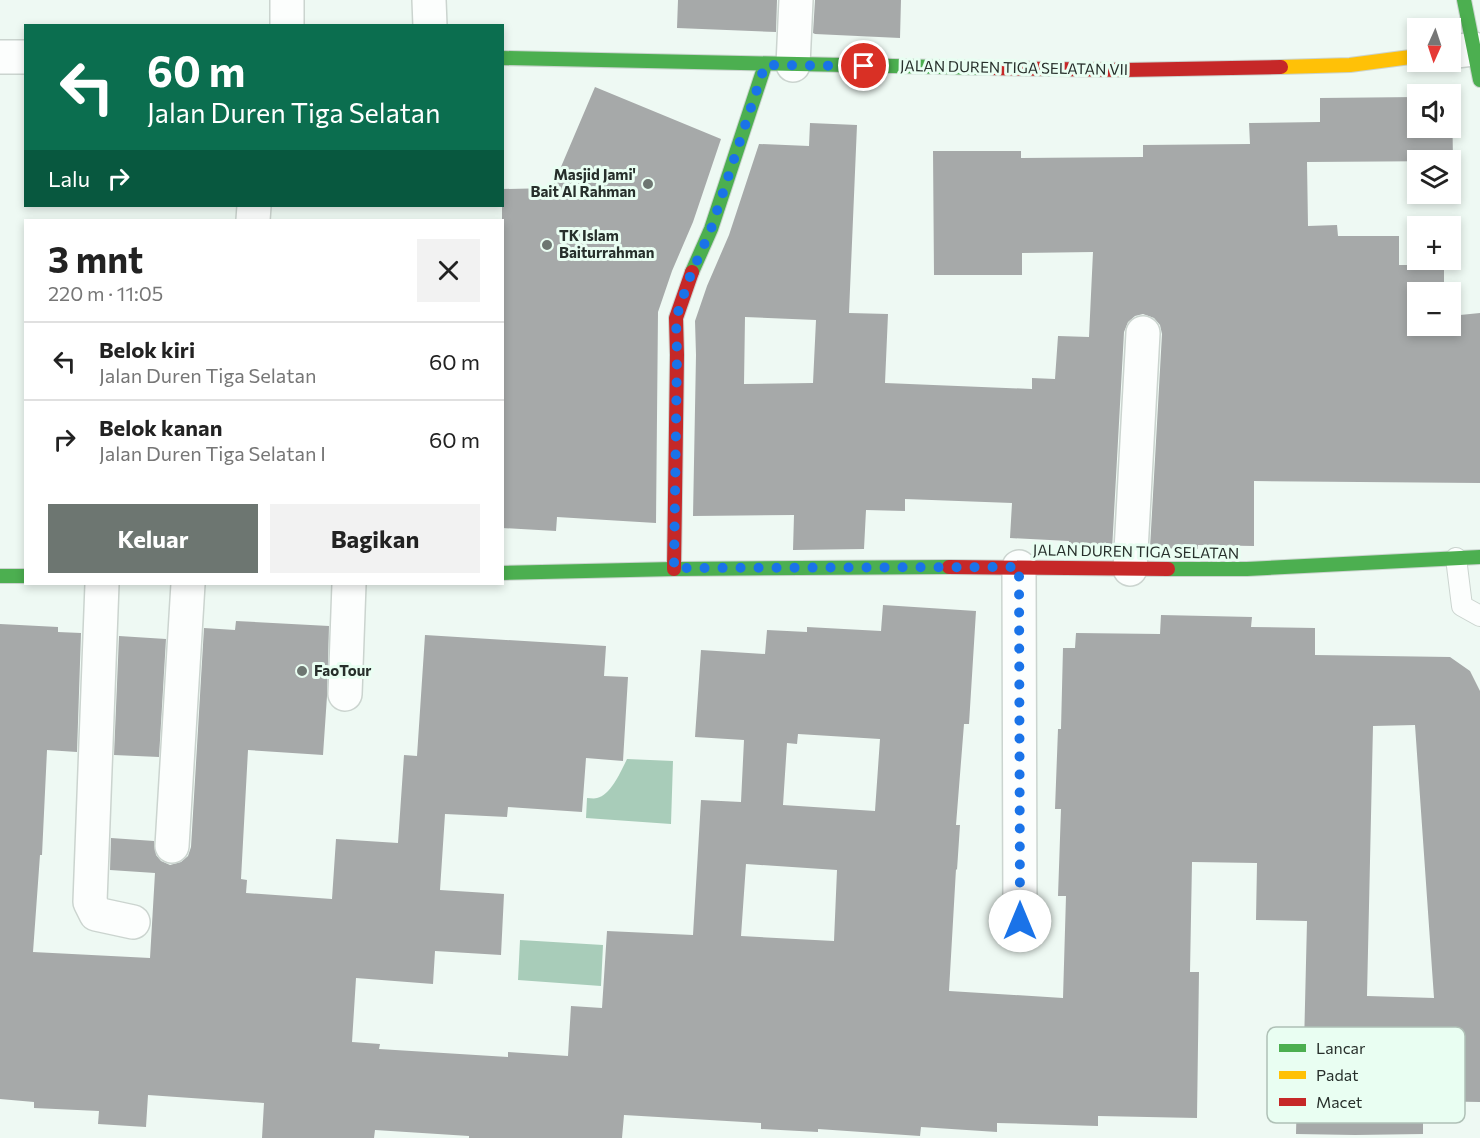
<!DOCTYPE html>
<html lang="id">
<head>
<meta charset="utf-8">
<style>
	:root { --surface:#fff; --page:#f2f2f2; --text:#222; --muted:#767676; --line:#e0e0e0; --accent:#6d7671 }
	body { margin:0; font-family:Commissioner,sans-serif; background:var(--page); color:var(--text); height:100vh; display:flex; flex-direction:column; font-size:22px; white-space:nowrap }
	* { box-sizing:border-box; margin:0 }
	p { font-size:20px; color:var(--muted) }
	.icon { flex:none; width:33px; height:33px; fill:none; stroke:currentColor; stroke-width:2; stroke-linecap:round; stroke-linejoin:round }
	.map { position:relative; flex:1; overflow:hidden }
	.drawer { position:absolute; left:24px; top:219px; width:480px; height:366px; display:flex; flex-direction:column; background:var(--surface); border-radius:0px; box-shadow:0 3px 9px #0003 }
	.drawer>* { flex:none }
	.banner { position:absolute; left:24px; top:24px; width:480px; height:183px; border-radius:0px; box-shadow:0 3px 9px #0003; background:#0b6e4f; color:#fff; overflow:hidden }
	.needle { width:39px; rotate:183deg }
	.buttons { position:absolute; left:1407px; top:18px; display:grid; gap:12px }
	.buttons a { display:grid; place-items:center; width:54px; height:54px; border-radius:0px; background:var(--surface); box-shadow:0 3px 9px #0003; font-size:30px }
	.pin { position:absolute; display:grid; place-items:center; width:51px; height:51px; color:#fff; margin:-26px; border:3px solid #fff; border-radius:50%; box-shadow:0 2px 6px #0007 }
	.me { position:absolute; width:66px; margin:-33px; rotate:0deg; stroke-linejoin:round; filter:drop-shadow(0 0 4px #0008) }
	.turn { display:flex; align-items:center; gap:21px; height:126px; padding:0 24px; font-size:27px }
	.turn .icon { width:78px; height:78px; stroke-width:2.5 }
	.turn b { display:block; font-size:42px; line-height:51px }
	.then { display:flex; align-items:center; height:57px; padding:0 24px; background:#0003; gap:12px; font-size:22px }
	.round { display:grid; place-items:center; flex:none; width:63px; height:63px; border-radius:0px; background:var(--page) }
	.headline { display:flex; align-items:center; justify-content:space-between; height:102px; padding:0 24px }
	h1 { font-size:36px; font-weight:700; line-height:45px }
	.cta { display:flex; gap:12px; margin-top:auto; padding:12px 24px }
	.cta a { flex:1; height:69px; border-radius:0px; background:var(--accent); color:#fff; font-size:24px; font-weight:700; line-height:69px; text-align:center }
	.cta a+a { background:var(--page); color:var(--text) }
	ul { padding:0; list-style:none }
	li { display:flex; align-items:center; gap:18px; height:78px; padding:0 24px; border-top:2px solid var(--line) }
	li div { flex:1 }
	li b { display:block; font-size:22px }
	li em { font-style:normal }
	.map>svg:first-child { display:block }
	.water { fill:#a8ccb9 }
	.building { fill:#a6a9a9; fill-rule:evenodd }
	.lines { fill:none; stroke-linecap:round; stroke-linejoin:round }
	.lane-casing { stroke:#cbd4cf; stroke-width:22 }
	.street-casing { stroke:#cbd4cf; stroke-width:36 }
	.fast-casing { stroke:#cbd4cf; stroke-width:16 }
	.slow-casing { stroke:#cbd4cf; stroke-width:16 }
	.jam-casing { stroke:#cbd4cf; stroke-width:16 }
	.lane { stroke:#fcfefd; stroke-width:20 }
	.street { stroke:#fcfefd; stroke-width:33 }
	.fast { stroke:#4caf50; stroke-width:14 }
	.slow { stroke:#ffc107; stroke-width:14 }
	.jam { stroke:#c62828; stroke-width:14 }
	.route { stroke:#1a73e8; stroke-width:10; stroke-dasharray:0 18 }
	.poi-dot { fill:#6d7671; stroke:#e9fef2; stroke-width:2 }
	.labels { text-anchor:middle; stroke-width:6; stroke-linejoin:round; paint-order:stroke }
	.street-label { font-size:15px; fill:#272f2b; stroke:#e9fef2 }
	.poi-label { font-size:15px; font-weight:bold; fill:#272f2b; stroke:#e9fef2; text-anchor:start }
	.key { fill:#e9fef2; stroke:#afc0b6; stroke-width:1.5 }
	.key-label { font-size:16px; fill:#272f2b }
</style>
</head>
<body>
<div class="map">
<svg width="1480" height="1138" viewBox="0 0 1480 1138">
	<rect width="100%" height="100%" fill="#eef9f3"/>
	<path class="water" d="M627,759l46,2 -2,63 -85,-6 1,-20c3,0 7,1 10,0 14,-3 24,-27 30,-39z
		M520,940l83,5 -2,41 -83,-6z"/>
	<path class="building" d="M678,0h99l-1,32 -99,-4z
		M815,0h86l-1,38 -85,-4 -2,-1z
		M595,87l126,52 -28,83 -21,49 -14,41 -2,211 -99,-6 -1,14 -54,-3v-339l50,-1z
		M1418,97v31h32v-31h2l1,64 -146,1 1,64 29,-1 1,11h61v29h45v27h-26v34h32v-10l30,-3v170l-226,-2v65l-56,-1v4l-48,-1 12,-214 -2,-9 -6,-7 -11,-4 -8,2 -7,6 -4,10 -12,218 -44,-1 1,-8 -59,-3 2,-35 -107,-4v12l-39,-1 -2,39 -71,1 1,-35 -101,1 3,-161 -1,-34 12,-35 22,-51 30,-91 50,2 1,-23 47,2 -8,188 39,1 -3,69 147,6v-11l23,1 3,-43 31,1 4,-85 -71,1v22h-88l-1,-124h88v7l122,-1v-12l107,-1 -1,-21 71,-1v-24zM745,317l71,3 -3,63 -69,1z
		M883,605l93,6 -7,113h-5l-8,101h4l-3,45 -1,-1 -7,122 114,7 3,-102h-8l3,-87h-6l3,-80h3l2,-81h12l1,-15 84,1 1,-19 91,2 -1,10 64,1v27l135,2 20,14 10,20v411l-57,-1v33l-68,1 -59,-1 2,-88h6l3,-125 -51,-1 1,-57 -65,-1 -2,110h9l-2,146 -99,-2v10l-101,-3v9l-76,-5 -1,9 -102,-7v3l-57,-3v-6l-137,-8 -2,23h-153v-2l-94,-6 -1,8h-112l2,-35 -116,-8 -2,32 -48,-3 1,-13 -65,-3v-6l-34,-3v-475l58,3v5l23,1 -4,119 -30,-2 -5,105h-2l-7,97 117,6 5,-85 -45,-3 1,-32 43,3 2,14 5,6 9,4 11,-3 7,-6 3,-9 13,-219 31,2 1,-9 93,5 -2,70 -4,59 -75,-5 -7,129 6,1 -1,13 86,6 4,-60 62,4 6,-88 13,1 8,-121 181,11 -2,30 24,1 -5,84 -37,-3 -4,54 -74,-5 -1,10 -62,-3 -5,76 64,4 -3,61 -66,-4 -2,33 -77,-6 -4,64 28,2 -1,5 129,8v-5l60,4 3,-50 31,2 5,-77 86,4 8,-135 40,2 3,-62 -49,-3 6,-87 64,4 2,-24 40,2v-5l74,4zM1415,725l19,273 -67,-2 6,-270zM798,734l82,5 -5,72 -92,-6 4,-62 10,1zM746,864l91,6 -3,71 -93,-5z
		M119,636l47,3 -7,118 -45,-2z"/>
	<g class="lines">
		<defs>
			<path id="lane" d="M1456,558l6,48 18,10"/>
			<path id="street" d="M429,0l1,26
				M287,26v-26
				M1450,52l24,-3
				M0,57h26
				M793,65l3,-65
				M253,220l1,-14
				M1019,567l1,354
				M1130,569l13,-236
				M102,584l-12,318 6,12 37,8
				M345,694l4,-110
				M172,846l16,-262"/>
			<path id="fast" d="M1464,0l16,80
				M502,58l486,10
				M692,272l19,-43 54,-164
				M1168,569h79l233,-12
				M502,573l172,-4 275,-2
				M0,576h26"/>
			<path id="slow" d="M1281,67l69,-2 68,-9"/>
			<path id="jam" d="M988,68l136,2 157,-3
				M949,567l219,2
				M674,569l3,-214 -1,-37 16,-46"/>
		</defs>
		<use href="#lane" class="lane-casing"/>
		<use href="#street" class="street-casing"/>
		<use href="#fast" class="fast-casing"/>
		<use href="#slow" class="slow-casing"/>
		<use href="#jam" class="jam-casing"/>
		<use href="#lane" class="lane"/>
		<use href="#street" class="street"/>
		<use href="#fast" class="fast"/>
		<use href="#slow" class="slow"/>
		<use href="#jam" class="jam"/>
	</g>
	<g class="lines">
		<path class="route" d="M864,66l-99,-1 -54,164 -22,50 -13,39 1,37 -3,213 345,-1 1,354"/>
	</g>
	<g class="poi-dot">
		<circle cx="648" cy="184" r="6"/>
		<circle cx="547" cy="245" r="6"/>
		<circle cx="302" cy="671" r="6"/>
	</g>
	<g class="labels">
		<g class="street-label">
			<text transform="translate(1014 68) rotate(1)" y="5">JALAN DUREN TIGA SELATAN VII</text>
			<text transform="translate(1136 552) rotate(1)" y="5">JALAN DUREN TIGA SELATAN</text>
		</g>
		<g class="poi-label">
			<text x="636" y="180" text-anchor="end">Masjid Jami'<tspan x="636" dy="17">Bait Al Rahman</tspan></text>
			<text x="559" y="241">TK Islam<tspan x="559" dy="17">Baiturrahman</tspan></text>
			<text x="314" y="676">FaoTour</text>
		</g>
	</g>
	<rect x="1267" y="1027" width="198" height="96" rx="9" class="key"/>
	<rect x="1279" y="1044" width="27" height="8" fill="#4caf50"/>
	<rect x="1279" y="1071" width="27" height="8" fill="#ffc107"/>
	<rect x="1279" y="1098" width="27" height="8" fill="#c62828"/>
	<g class="key-label">
		<text x="1316" y="1054">Lancar</text>
		<text x="1316" y="1081">Padat</text>
		<text x="1316" y="1108">Macet</text>
	</g>
</svg>
<div class="buttons">
<a><svg class="needle" viewBox="-14 -14 28 28"><path d="M0-13l5 13h-10z" fill="#e53935"/><path d="M0 13l5-13h-10z" fill="#767676"/></svg></a>
<a><svg class="icon" aria-label="sound" viewBox="0 0 24 24"><path d="M4 9h4l5-4v14l-5-4H4zM17 9q2 3 0 6"/></svg></a>
<a><svg class="icon" aria-label="layers" viewBox="0 0 24 24"><path d="M12 4l9 5-9 5-9-5zM3 14l9 5 9-5"/></svg></a>
<a>+</a>
<a>−</a>
</div>
<div class="pin" style="left:864px;top:66px;background:#d93025"><svg class="icon" aria-label="arrive" viewBox="0 0 24 24"><path d="M6 21V4h12l-3 4 3 4H6"/></svg></div>
<svg class="me" style="left:1020px;top:921px" viewBox="-20 -20 40 40"><circle r="19" fill="#fff"/><path d="M0-13L10 11 0 6-10 11z" fill="#1a73e8"/></svg>
<div class="banner">
<div class="turn"><svg class="icon" aria-label="left" viewBox="0 0 24 24"><path d="M17 20v-9H6M10 6l-5 5 5 5"/></svg><div><b>60 m</b>Jalan Duren Tiga Selatan</div></div>
<div class="then">Lalu<svg class="icon" aria-label="right" viewBox="0 0 24 24"><path d="M7 20v-9h11M14 6l5 5-5 5"/></svg></div>
</div>
<section class="drawer">
<div class="headline"><div><h1>3 mnt</h1><p>220 m · 11:05</p></div><a class="round"><svg class="icon" aria-label="close" viewBox="0 0 24 24"><path d="M6 6l12 12M18 6L6 18"/></svg></a></div>
<ul>
<li><svg class="icon" aria-label="left" viewBox="0 0 24 24"><path d="M17 20v-9H6M10 6l-5 5 5 5"/></svg><div><b>Belok kiri</b><p>Jalan Duren Tiga Selatan</p></div><em>60 m</em></li>
<li><svg class="icon" aria-label="right" viewBox="0 0 24 24"><path d="M7 20v-9h11M14 6l5 5-5 5"/></svg><div><b>Belok kanan</b><p>Jalan Duren Tiga Selatan I</p></div><em>60 m</em></li>
</ul>
<div class="cta"><a>Keluar</a><a>Bagikan</a></div>
</section>
</div>
</body>
</html>
